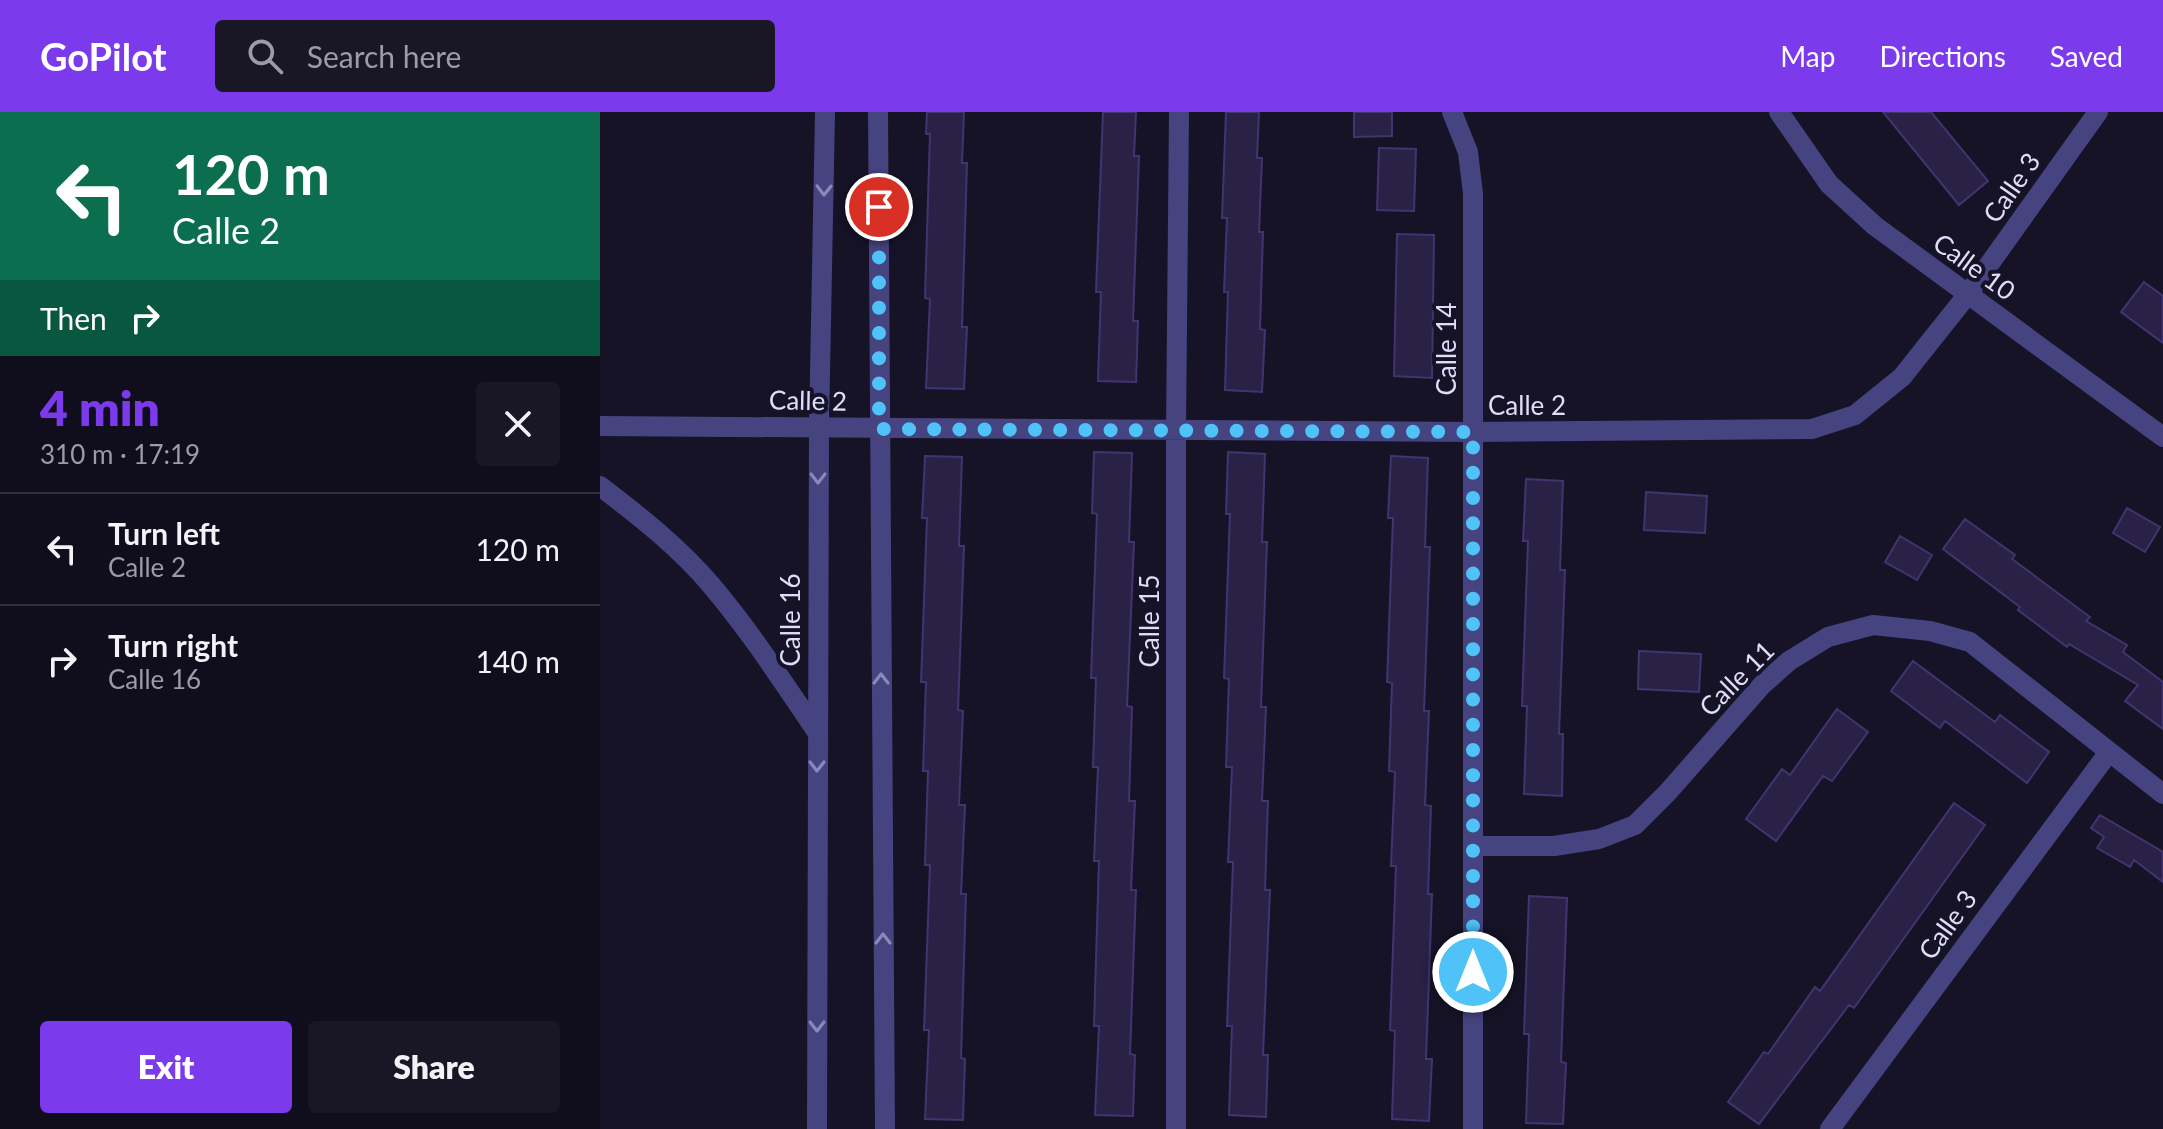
<!DOCTYPE html>
<html lang="en">
<head>
<meta charset="utf-8">
<style>
	:root { --surface:#100e1d; --page:#191726; --text:#f1f3f6; --muted:#9c9ca4; --line:#302e3b; --accent:#7c3aed }
	body { margin:0; font-family:Lato,sans-serif; background:var(--page); color:var(--text); height:100vh; display:flex; flex-direction:column; font-size:30px; white-space:nowrap }
	* { box-sizing:border-box; margin:0 }
	p { font-size:26px; color:var(--muted) }
	.icon { flex:none; width:44px; height:44px; fill:none; stroke:currentColor; stroke-width:2; stroke-linecap:round; stroke-linejoin:round }
	.map { position:relative; flex:1; overflow:hidden }
	.side { display:flex; flex-direction:column; background:var(--surface); width:600px }
	.side>* { flex:none }
	.hud { background:#0b6e4f; color:#fff; overflow:hidden }
	.pin { position:absolute; display:grid; place-items:center; width:68px; height:68px; color:#fff; margin:-34px; border:4px solid #fff; border-radius:50%; box-shadow:0 2px 8px #0007 }
	.me { position:absolute; width:88px; margin:-44px; rotate:0deg; stroke-linejoin:round; filter:drop-shadow(0 0 6px #0008) }
	.turn { display:flex; align-items:center; gap:28px; height:168px; padding:0 40px; font-size:36px }
	.turn .icon { width:104px; height:104px; stroke-width:2.5 }
	.turn b { display:block; font-size:56px; line-height:68px }
	.then { display:flex; align-items:center; height:76px; padding:0 40px; background:#0003; gap:16px; font-size:30px }
	.round { display:grid; place-items:center; flex:none; width:84px; height:84px; border-radius:8px; background:var(--page) }
	.summary { display:flex; align-items:center; justify-content:space-between; height:136px; padding:0 40px }
	h1 { font-size:48px; font-weight:800; line-height:60px; color:var(--accent) }
	.button { display:flex; gap:16px; margin-top:auto; padding:16px 40px }
	.button a { flex:1; height:92px; border-radius:8px; background:var(--accent); color:#fff; font-size:32px; font-weight:800; line-height:92px; text-align:center }
	.button a+a { background:var(--page); color:var(--text) }
	ul { padding:0; list-style:none }
	li { display:flex; align-items:center; gap:24px; height:112px; padding:0 40px; border-top:2px solid var(--line) }
	li div { flex:1 }
	li b { display:block; font-size:30px }
	li em { font-style:normal }
	header { display:flex; align-items:center; gap:48px; box-sizing:border-box; height:112px; padding:0 40px; background:var(--accent); color:#fff }
	header strong { font-size:38px }
	nav { display:flex; gap:44px; margin-inline-start:auto; font-size:28px }
	.search { width:560px; height:72px; background:var(--page); display:flex; align-items:center; gap:20px; box-sizing:border-box; padding:0 28px; border-radius:8px; color:var(--muted); font-size:30px }
	main { display:flex; flex:1; min-height:0 }
	.map>svg:first-child { display:block }
	.building { fill:#292146; stroke:#413570; stroke-width:2 }
	.lines { fill:none; stroke-linecap:round; stroke-linejoin:round }
	.minor { stroke:#464381; stroke-width:20 }
	.tertiary { stroke:#464381; stroke-width:20 }
	.oneway { stroke:#8b88b8 }
	.route { stroke:#4fc3f7; stroke-width:14; stroke-dasharray:0 25.2 }
	.labels { text-anchor:middle; stroke-width:8; stroke-linejoin:round; paint-order:stroke }
	.street-label { font-size:26px; fill:#e0ddfb; stroke:#161327 }
</style>
</head>
<body>
<header>
<strong>GoPilot</strong>
<div class="search"><svg class="icon" aria-label="search" viewBox="0 0 24 24"><circle cx="10" cy="10" r="6"/><path d="M15 15l6 6"/></svg>Search here</div>
<nav><a>Map</a><a>Directions</a><a>Saved</a></nav>
</header>
<main>
<section class="side">
<div class="hud">
<div class="turn"><svg class="icon" aria-label="left" viewBox="0 0 24 24"><path d="M17 20v-9H6M10 6l-5 5 5 5"/></svg><div><b>120 m</b>Calle 2</div></div>
<div class="then">Then<svg class="icon" aria-label="right" viewBox="0 0 24 24"><path d="M7 20v-9h11M14 6l5 5-5 5"/></svg></div>
</div>
<div class="summary"><div><h1>4 min</h1><p>310 m · 17:19</p></div><a class="round"><svg class="icon" aria-label="close" viewBox="0 0 24 24"><path d="M6 6l12 12M18 6L6 18"/></svg></a></div>
<ul>
<li><svg class="icon" aria-label="left" viewBox="0 0 24 24"><path d="M17 20v-9H6M10 6l-5 5 5 5"/></svg><div><b>Turn left</b><p>Calle 2</p></div><em>120 m</em></li>
<li><svg class="icon" aria-label="right" viewBox="0 0 24 24"><path d="M7 20v-9h11M14 6l5 5-5 5"/></svg><div><b>Turn right</b><p>Calle 16</p></div><em>140 m</em></li>
</ul>
<div class="button"><a>Exit</a><a>Share</a></div>
</section>
<div class="map">
<svg width="1563" height="1017" viewBox="0 0 1563 1017">
	<rect width="100%" height="100%" fill="#161327"/>
	<path class="building" d="M327,0h37l-2,51h5l-5,164h5l-3,62 -38,-1 4,-89 -5,-1 5,-164h-4z
		M503,0h33l-2,44h5l-6,165h5l-2,61 -38,-1 3,-89h-5z
		M626,0h33l-2,46h5l-3,74h4l-3,97 5,1 -3,62 -37,-2 3,-98h-4l3,-74h-5z
		M754,0h38v24l-38,1z
		M1283,0h48l57,69 -29,24z
		M779,36l37,1 -2,62 -37,-1z
		M797,122l37,1 -2,143 -38,-2z
		M1544,170l19,14v47l-42,-31z
		M494,340l38,1 -3,89h5l-7,164 5,1 -3,94h6l-4,89h5l-6,164 5,1 -2,61 -38,-1 4,-89h-5l5,-165h-5l4,-94h-5l3,-89h-5l6,-164 -5,-1z
		M628,340l37,2 -3,88h5l-6,165h5l-4,94h6l-3,89h5l-7,165h5l-2,62 -37,-2 3,-89h-5l6,-164h-5l4,-95h-6l3,-88 -5,-1 6,-164h-4z
		M325,344l37,1 -3,89h5l-6,164 5,1 -4,94h6l-4,89h5l-5,164 4,1 -2,61 -38,-1 4,-89h-5l6,-165h-5l3,-94h-5l3,-89h-5l6,-164h-5z
		M791,344l37,2 -3,89h5l-6,164h5l-4,94 6,1 -3,88h4l-6,165h6l-3,62 -37,-2 3,-88 -5,-1 6,-164h-5l4,-94 -6,-1 3,-88 -5,-1 6,-164h-5z
		M926,367l37,2 -3,89h5l-6,164h4l-1,62 -38,-2 3,-88h-5l6,-165h-5z
		M1046,380l61,4 -2,37 -61,-3z
		M1527,396l33,19 -15,25 -32,-19z
		M1365,407l50,36 -3,4 78,58 -4,4 41,24 -4,7 40,30v47l-38,-28 13,-16 -69,-41 -2,3 -49,-37 2,-3 -77,-58z
		M1300,424l32,19 -15,25 -32,-18z
		M1039,539l62,3 -2,38 -61,-3z
		M1313,549l82,61 5,-7 49,37 -22,31 -82,-62 -5,7 -49,-37z
		M1237,597l31,23 -36,49 -9,-5 -47,65 -30,-22 36,-50 8,6z
		M1354,691l31,22 -131,183 -5,-3 -90,119 -31,-22 36,-50 4,2 47,-67 5,4z
		M1500,703l63,37v30l-29,-22 -4,7 -33,-19 7,-11 -13,-9z
		M929,784l38,2 -6,164 5,1 -3,61 -37,-1 3,-89h-5z"/>
	<g class="lines">
		<path class="minor" d="M852,0l16,40 5,42v935
			M1179,0l50,72 46,42 288,211
			M0,314l873,6 339,-3 43,-14 47,-38 66,-83 130,-182
			M0,374c39,30 79,61 111,99 39,46 72,97 106,147
			M873,734h81l45,-7 36,-14 33,-33 94,-107 27,-24 39,-24 45,-12 57,6 40,11 193,152
			M576,1017v-700l3,-317
			M1230,1017l279,-377"/>
		<path class="tertiary" d="M278,0l7,1017
			M217,1017l2,-703 6,-314"/>
	</g>
	<defs><path id="oneway-chevron" d="M-2-3.5L2.5 0L-2 3.5" fill="none" stroke-width="1.6" stroke-linecap="round" stroke-linejoin="round" transform="scale(2)"/></defs>
	<g class="oneway">
		<use href="#oneway-chevron" transform="translate(224 78) rotate(91)"/>
		<use href="#oneway-chevron" transform="translate(218 366) rotate(90)"/>
		<use href="#oneway-chevron" transform="translate(281 567) rotate(-90)"/>
		<use href="#oneway-chevron" transform="translate(217 654) rotate(90)"/>
		<use href="#oneway-chevron" transform="translate(283 827) rotate(-90)"/>
		<use href="#oneway-chevron" transform="translate(217 914) rotate(90)"/>
	</g>
	<g class="lines">
		<path class="route" d="M279,95v222l594,3v540"/>
	</g>
	<g class="labels">
		<g class="street-label">
			<text transform="translate(1412 76) rotate(-55)" y="9">Calle 3</text>
			<text transform="translate(1374 155) rotate(36)" y="9">Calle 10</text>
			<text transform="translate(847 237) rotate(-90)" y="9">Calle 14</text>
			<text transform="translate(208 289) rotate(1)" y="9">Calle 2</text>
			<text x="927" y="303">Calle 2</text>
			<text transform="translate(191 508) rotate(-90)" y="9">Calle 16</text>
			<text transform="translate(550 509) rotate(-90)" y="9">Calle 15</text>
			<text transform="translate(1137 567) rotate(-45)" y="9">Calle 11</text>
			<text transform="translate(1348 813) rotate(-54)" y="9">Calle 3</text>
		</g>
	</g>
</svg>
<div class="pin" style="left:279px;top:95px;background:#d93025"><svg class="icon" aria-label="arrive" viewBox="0 0 24 24"><path d="M6 21V4h12l-3 4 3 4H6"/></svg></div>
<svg class="me" style="left:873px;top:860px" viewBox="-20 -20 40 40"><circle r="17" fill="#4fc3f7" stroke="#fff" stroke-width="3"/><path d="M0-11L8 9 0 5-8 9z" fill="#fff"/></svg>
</div>
</main>
</body>
</html>
